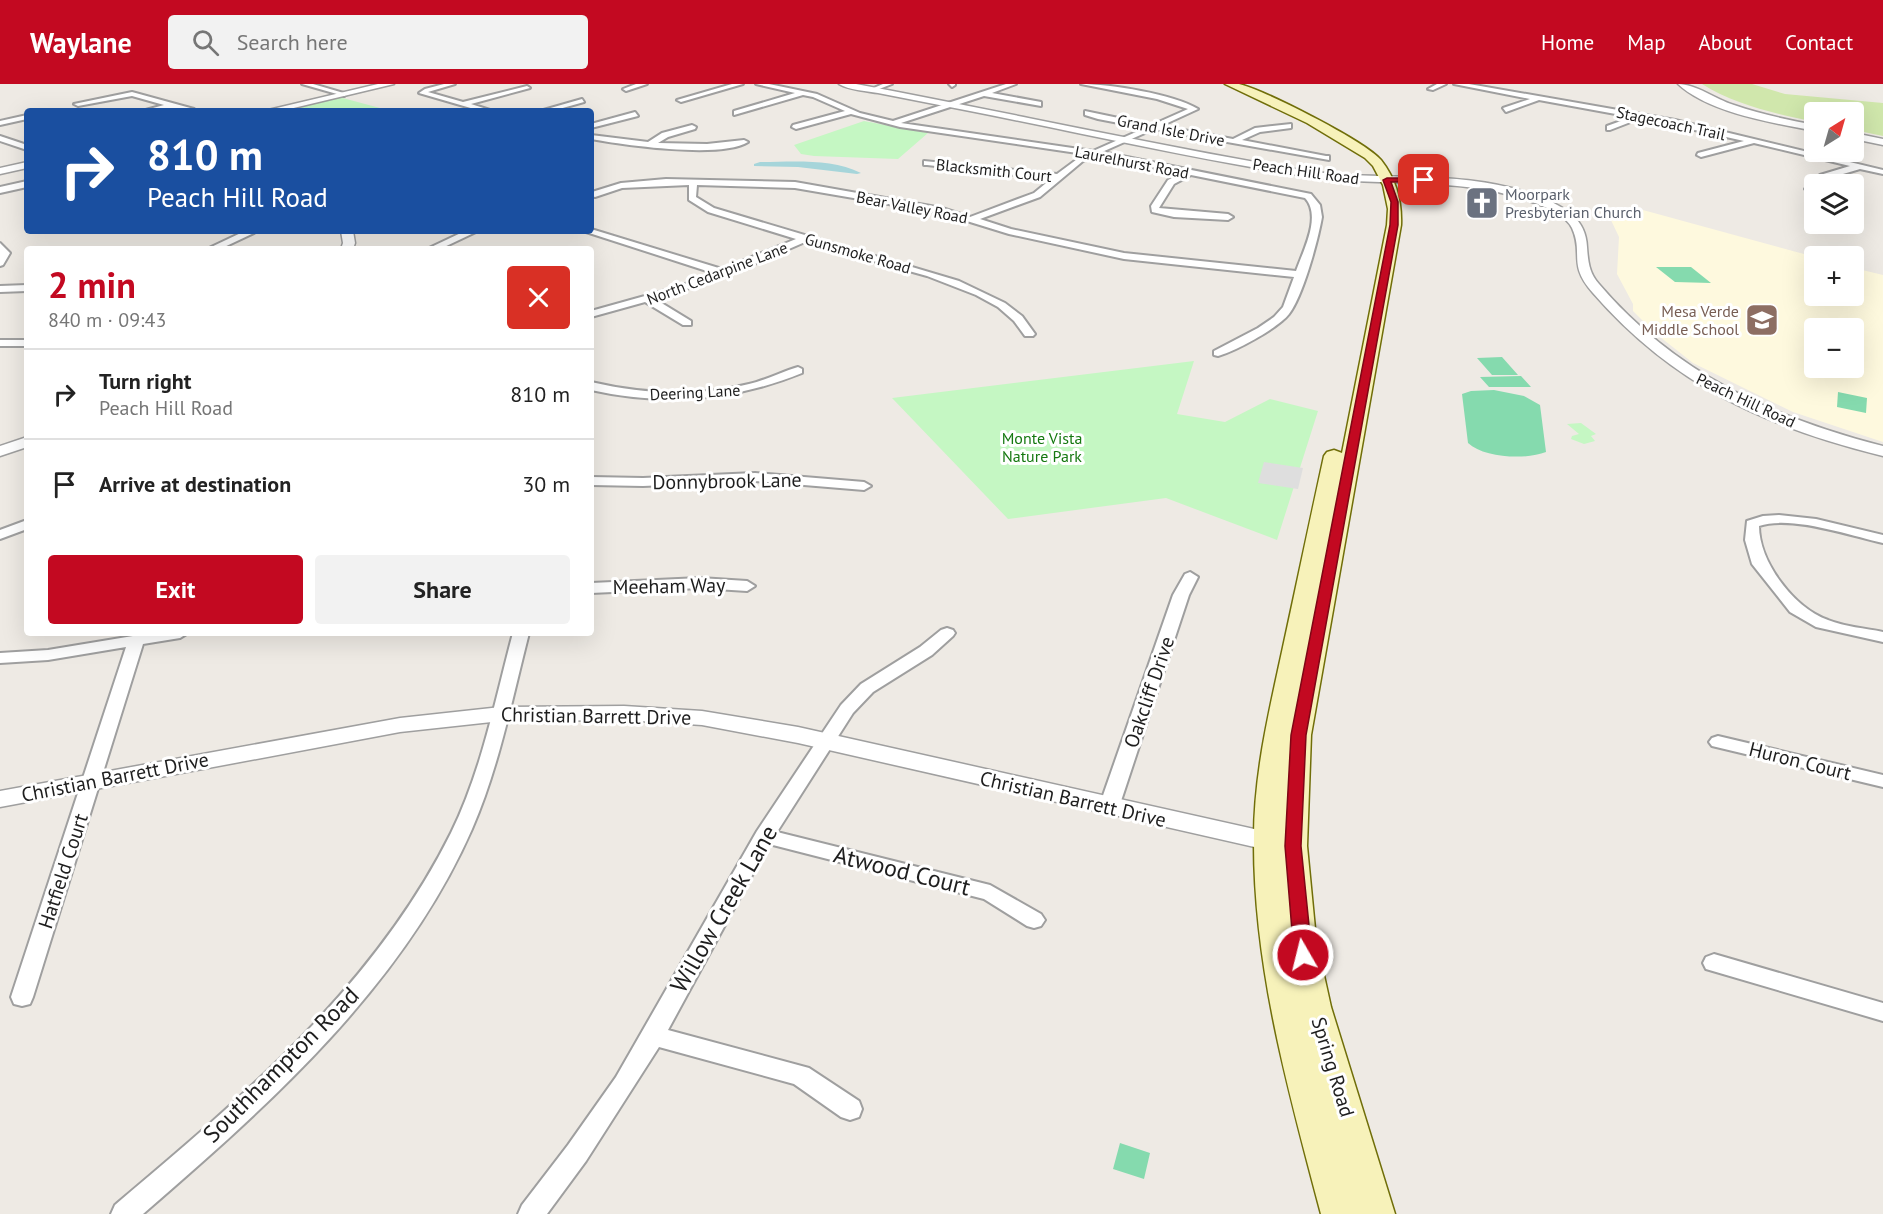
<!DOCTYPE html>
<html lang="en">
<head>
<meta charset="utf-8">
<style>
	:root { --surface:#fff; --page:#f2f2f2; --text:#222; --muted:#767676; --line:#e0e0e0; --accent:#c30921 }
	body { margin:0; font-family:"PT Sans",sans-serif; background:var(--page); color:var(--text); height:100vh; display:flex; flex-direction:column; font-size:22px; white-space:nowrap }
	* { box-sizing:border-box; margin:0 }
	p { font-size:20px; color:var(--muted) }
	.icon { flex:none; width:33px; height:33px; fill:none; stroke:currentColor; stroke-width:2; stroke-linecap:round; stroke-linejoin:round }
	.map { position:relative; flex:1; overflow:hidden }
	.drawer { position:absolute; left:24px; top:162px; width:570px; height:390px; display:flex; flex-direction:column; background:var(--surface); border-radius:6px; box-shadow:0 6px 24px #0002 }
	.drawer>* { flex:none }
	.top-card { position:absolute; left:24px; top:24px; width:570px; height:126px; border-radius:6px; box-shadow:0 6px 24px #0002; background:#1a4fa0; color:#fff; overflow:hidden }
	.needle { width:39px; rotate:37deg }
	.fabs { position:absolute; left:1804px; top:18px; display:grid; gap:12px }
	.fabs a { display:grid; place-items:center; width:60px; height:60px; border-radius:6px; background:var(--surface); box-shadow:0 6px 24px #0002; font-size:30px }
	.pin { position:absolute; display:grid; place-items:center; width:51px; height:51px; color:#fff; margin:-26px; border-radius:12px; box-shadow:0 3px 9px #0006 }
	.me { position:absolute; width:66px; margin:-33px; rotate:352deg; stroke-linejoin:round; filter:drop-shadow(0 0 4px #0008) }
	.turn { display:flex; align-items:center; gap:21px; height:126px; padding:0 24px; font-size:27px }
	.turn .icon { width:78px; height:78px; stroke-width:2.5 }
	.turn b { display:block; font-size:42px; line-height:51px }
	.round { display:grid; place-items:center; flex:none; width:63px; height:63px; border-radius:6px; background:var(--page) }
	.headline { display:flex; align-items:center; justify-content:space-between; height:102px; padding:0 24px }
	h1 { font-size:36px; font-weight:800; line-height:45px; color:var(--accent) }
	.button { display:flex; gap:12px; margin-top:auto; padding:12px 24px }
	.button a { flex:1; height:69px; border-radius:6px; background:var(--accent); color:#fff; font-size:24px; font-weight:800; line-height:69px; text-align:center }
	.button a+a { background:var(--page); color:var(--text) }
	ul { padding:0; list-style:none }
	li { display:flex; align-items:center; gap:18px; height:90px; padding:0 24px; border-top:2px solid var(--line) }
	li div { flex:1 }
	li b { display:block; font-size:22px }
	li em { font-style:normal }
	header { display:flex; align-items:center; gap:36px; box-sizing:border-box; height:84px; padding:0 30px; background:var(--accent); color:#fff }
	header strong { font-size:28px }
	nav { display:flex; gap:33px; margin-inline-start:auto; font-size:21px }
	.search { width:420px; height:54px; background:var(--page); display:flex; align-items:center; gap:15px; box-sizing:border-box; padding:0 21px; border-radius:6px; color:var(--muted); font-size:22px }
	.map>svg:first-child { display:block }
	.education { fill:#fef9de; fill-rule:evenodd }
	.grass { fill:#d0e7ac }
	.park { fill:#c5f7c3 }
	.pitch { fill:#85daae }
	.parking { fill:#dedede }
	.water { fill:#a6d5da }
	.lines { fill:none; stroke-linecap:round; stroke-linejoin:round }
	.minor-casing { stroke:#9f9f9f; stroke-width:4 }
	.tertiary-casing { stroke:#9f9f9f; stroke-width:3 }
	.secondary-casing { stroke:#706e09; stroke-width:3 }
	.minor { fill:#fff; fill-rule:evenodd }
	.tertiary { fill:#fff; fill-rule:evenodd }
	.secondary { fill:#f7f2ba; fill-rule:evenodd }
	.route { fill:#c30921; stroke:#7f0615; stroke-width:1.5 }
	.labels { text-anchor:middle; stroke-width:6; stroke-linejoin:round; paint-order:stroke }
	.far-street-label { font-size:16px; fill:#1e1e1e; stroke:#fff }
	.far-worship-label { font-size:16px; fill:#5b616d; stroke:#fff; text-anchor:start }
	.far-education-label { font-size:16px; fill:#785e54; stroke:#fff; text-anchor:end }
	.far-park-label { font-size:16px; fill:#157810; stroke:#fff }
	.street-label { font-size:20px; fill:#1e1e1e; stroke:#fff }
	.near-street-label { font-size:24px; fill:#1e1e1e; stroke:#fff }
</style>
</head>
<body>
<header>
<strong>Waylane</strong>
<div class="search"><svg class="icon" aria-label="search" viewBox="0 0 24 24"><circle cx="10" cy="10" r="6"/><path d="M15 15l6 6"/></svg>Search here</div>
<nav><a>Home</a><a>Map</a><a>About</a><a>Contact</a></nav>
</header>
<div class="map">
<svg width="1883" height="1130" viewBox="0 0 1883 1130">
	<rect width="100%" height="100%" fill="#eeeae4"/>
	<path class="education" d="M1632,123l183,50v39h39v-28l29,7v167l-90,-30 -100,-49 -38,-30 -22,-22v-7l-16,-30 2,-37 -9,-19zM1815,244h39v40h-39z"/>
	<path class="grass" d="M1702,0h50l33,10 98,9v33l-29,-6v-18h-39v10c-38,-8 -80,-17 -113,-38z"/>
	<path class="park" d="M339,13l52,14h-113z
		M864,37l64,12 -30,26 -84,-3 -13,-2 -7,-9z
		M1194,277l-17,53 48,8 45,-23 48,12 -41,129 -111,-42 -158,21 -116,-121z
		M1581,339l15,11 -5,2 4,5 -11,3 -13,-5 1,-3 7,-2 -12,-10z"/>
	<path class="pitch" d="M1656,183h35l20,16 -36,-1z
		M1502,273l16,18h-26l-15,-17z
		M1521,292l10,11h-42l-9,-10z
		M1494,306l30,6 16,9 6,47c-20,8 -62,6 -78,-9l-6,-49 9,-3z
		M1838,308l29,6 -1,15 -29,-6z
		M1120,1059l30,10 -6,26 -31,-10z"/>
	<path class="parking" d="M1264,378l39,6 -5,21 -40,-6z"/>
	<path class="water" d="M760,78c32,0 71,-4 101,11l-4,1 -59,-7 -44,-1v-2z"/>
	<g class="lines">
		<defs>
			<path id="minor" d="M302,0h11l34,10 -3,2z
				M444,0h11l-27,8 35,10 64,-16 3,2 -59,16 22,7h-12l-62,-18 6,-4z
				M636,0h11l-21,7 -3,-2z
				M732,0h11l-62,18 -4,-2z
				M756,0h13l48,10 43,19 33,8 113,-37h10l-24,9 49,9v4l-57,-10 -83,27 192,28 52,-23 -47,-9 -13,-4v-4l67,14 36,-16 -31,-10 -76,-15c29,0 92,10 117,25l-37,17 72,13 22,-11 36,-4v4l-31,4 -18,8 84,16h3v4l-175,-31 -52,23 209,42 9,11 2,12c-4,23 -19,79 -33,97 -11,14 -53,37 -71,42l-4,-1v-4l44,-23 16,-11 9,-10 11,-30 -170,-18 -115,-25 -68,-21 -146,-25 -98,-3 -1,12 18,11 245,73 46,22 17,13 13,18 -2,2h-8l-11,-15 -16,-14 -22,-12 -49,-19 -122,-34 -76,33 -74,24 36,22v4h-8l-38,-23 -54,15v-6l86,-24 36,-14 -130,-42h8v-2l131,40 74,-30 -88,-27 -19,-12v-15l-67,3 -27,9 -3,-1v-4l29,-9 45,-4 129,3 147,26 28,9 64,-24 17,-14 -124,-14h-3v-4l133,13 27,-20 -184,-27 -49,-13 -55,15 -4,-2 1,-2 52,-14 -32,-14 -10,-2 -69,20v-4l61,-18zM1094,72l88,17 -14,7 -17,26 1,6 22,5 54,3 5,-3 -5,-3 -69,-6 15,-24 17,-9 114,23c17,18 -2,53 -9,73l-172,-18 -113,-24 -31,-10 60,-22 43,-36z
				M883,0h9l-18,7 -5,-1z
				M949,0h6v1l-3,2z
				M1437,0h9l-13,6 -5,-1z
				M1454,0h15l206,36 208,50v4l-23,-5 -34,10 -7,5h-4v4l-6,4 -4,-3 15,-14 30,-9 -96,-23 -53,14 -4,-2 1,-2 46,-12 -103,-23 -31,12h-3v-4l25,-9 -93,-17 -33,12 -3,-4 27,-9z
				M132,8l62,17 1,2 -22,-3 -31,3 22,-6 -32,-9 -54,10 -4,-2z
				M582,15l2,3 -32,9h-12z
				M635,28l3,4 -47,12v-4z
				M27,31v4l-27,6v-4z
				M692,41l4,2 -1,2 -27,8 -10,6 49,1 37,-4 4,2c-27,17 -124,3 -157,-3v-4l57,7 14,-9z
				M0,52l27,9v5l-27,-9z
				M27,97v6l-27,6v-6z
				M245,147h13l-38,18h-13z
				M465,147h13l-38,18h-13z
				M0,159l10,10 -7,12 -3,1z
				M27,201v6l-27,1v-6z
				M0,256h27v6h-27z
				M798,283l4,2v4c-69,28 -139,33 -211,17v-8c52,12 106,15 158,2 17,-4 32,-12 49,-17z
				M755,389l109,9 7,4 -7,4 -109,-9 -112,5 -52,-1v-8l52,1z
				M1779,431l37,4 67,16v8c-33,-7 -91,-28 -124,-17 0,36 35,82 69,94 17,7 37,8 55,12v10l-67,-15 -26,-15 -38,-48 -7,-24 2,-19 16,-5z
				M27,436v9l-27,10v-9z
				M1190,488l8,5 -9,18 -70,212 -3,5 -7,2 -7,-2 -3,-5 74,-212 12,-21z
				M700,494l47,3 8,5 -8,5 -47,-3 -109,5v-10z
				M947,544l6,2 2,3 -2,3 -21,19 -59,37 -20,21 -76,119 213,53 51,29 4,6 -4,6 -7,2 -7,-2 -43,-27 -215,-55 -101,186 141,38 50,33 3,8 -3,8 -9,3 -9,-3 -47,-33 -135,-37 -73,114 -39,53h-29l4,-9 46,-60 48,-68 141,-246 84,-126 20,-21 59,-37 21,-17z
				M151,549h37l-8,5 -37,6 -110,353 -3,7 -8,2 -8,-2 -3,-7 115,-350 -78,13 -48,3v-10l48,-3z
				M513,549h16c-17,66 -30,134 -57,196 -69,157 -202,275 -329,385h-32l4,-9c128,-108 260,-219 336,-372 31,-63 44,-133 62,-200z
				M1718,652l165,39v12l-171,-41 -3,-4 3,-4z
				M1714,870l169,49v18l-177,-52 -3,-6 3,-6z"/>
			<path id="tertiary" d="M378,0h16l-113,27h-17z
				M839,0h17c149,28 297,61 445,86 79,13 163,-3 239,27 24,10 46,21 47,50 1,14 2,26 12,37 77,90 172,133 284,162v10c-117,-29 -209,-70 -290,-163 -26,-29 -9,-39 -21,-65 -6,-13 -30,-23 -43,-27 -73,-26 -151,-13 -226,-25 -112,-18 -222,-43 -333,-65 -31,-6 -61,-12 -92,-18 -13,-2 -29,-3 -39,-9z
				M1678,0c18,0 37,15 56,21 26,9 54,15 81,20v6c-41,-8 -106,-18 -137,-47z
				M1854,49l29,6v6l-29,-6z
				M27,78v6l-27,6v-6z
				M341,147h12l2,12 -2,6h-12l2,-6z
				M27,353v10l-27,9v-10z
				M624,622l78,5 96,16 483,108 9,3 4,6 -4,6 -9,3 -483,-110 -96,-18 -78,-5 -123,1 -101,11 -400,75v-16l400,-73 101,-11z"/>
			<path id="secondary" d="M1225,0c4,0 10,0 14,0 25,6 126,57 142,76 15,19 21,41 20,65l-90,510 -4,111 9,93 15,68 64,207h-74c-32,-121 -67,-244 -67,-370 -1,-67 15,-132 29,-197 14,-64 27,-128 41,-191l3,-4 7,-2 8,3 45,-228 1,-16 -5,-24 -10,-19 -8,-8 -58,-35z"/>
		</defs>
		<use href="#minor" class="minor-casing"/>
		<use href="#tertiary" class="tertiary-casing"/>
		<use href="#secondary" class="secondary-casing"/>
		<use href="#minor" class="minor"/>
		<use href="#tertiary" class="tertiary"/>
		<use href="#secondary" class="secondary"/>
	</g>
	<path class="route" d="M1387,94h37l3,2 -3,2h-33l7,20v23l-92,510 -5,111 11,109 -2,5 -7,3 -6,-3 -3,-5 -9,-109 6,-111 99,-510 1,-23 -8,-22z"/>
	<defs>
		<symbol id="church-square" viewBox="-11 -11 22 22"><rect x="-9" y="-9" width="18" height="18" rx="4" fill="#6b7280" stroke="#fff"/><path d="M-1.2-6h2.4v3.5h3.3v2.4h-3.3V6h-2.4V-.1h-3.3v-2.4h3.3Z" fill="#fff"/></symbol>
		<symbol id="school-square" viewBox="-11 -11 22 22"><rect x="-9" y="-9" width="18" height="18" rx="4" fill="#8d6e63" stroke="#fff"/><path d="M0-5L7-2L0 1L-7-2ZM-4 1L0 2.5L4 1V4Q0 6-4 4Z" fill="#fff"/></symbol>
	</defs>
	<g fill-rule="evenodd">
		<use href="#church-square" x="1463" y="100" width="38" height="38"/>
		<use href="#school-square" x="1743" y="217" width="38" height="38"/>
	</g>
	<g class="labels">
		<g class="far-street-label">
			<text transform="translate(1671 39) rotate(12)" y="6">Stagecoach Trail</text>
			<text transform="translate(1171 46) rotate(11)" y="6">Grand Isle Drive</text>
			<text transform="translate(1132 78) rotate(11)" y="6">Laurelhurst Road</text>
			<text transform="translate(994 86) rotate(6)" y="6">Blacksmith Court</text>
			<text transform="translate(1306 87) rotate(8)" y="6">Peach Hill Road</text>
			<text transform="translate(912 123) rotate(11)" y="6">Bear Valley Road</text>
			<text transform="translate(858 169) rotate(16)" y="6">Gunsmoke Road</text>
			<text transform="translate(717 189) rotate(-21)" y="6">North Cedarpine Lane</text>
			<text transform="translate(695 308) rotate(-3)" y="6">Deering Lane</text>
			<text transform="translate(1746 316) rotate(25)" y="6">Peach Hill Road</text>
		</g>
		<g class="far-worship-label">
			<text x="1505" y="116">Moorpark<tspan x="1505" dy="18">Presbyterian Church</tspan></text>
		</g>
		<g class="far-education-label">
			<text x="1739" y="233">Mesa Verde<tspan x="1739" dy="18">Middle School</tspan></text>
		</g>
		<g class="far-park-label">
			<text x="1042" y="360">Monte Vista<tspan x="1042" dy="18">Nature Park</tspan></text>
		</g>
		<g class="street-label">
			<text transform="translate(727 397) rotate(-1)" y="7">Donnybrook Lane</text>
			<text transform="translate(669 502) rotate(-1)" y="7">Meeham Way</text>
			<text transform="translate(1149 608) rotate(-71)" y="7">Oakcliff Drive</text>
			<text transform="translate(596 632) rotate(1)" y="7">Christian Barrett Drive</text>
			<text transform="translate(1800 677) rotate(14)" y="7">Huron Court</text>
			<text transform="translate(115 693) rotate(-11)" y="7">Christian Barrett Drive</text>
			<text transform="translate(1073 715) rotate(13)" y="7">Christian Barrett Drive</text>
			<text transform="translate(63 787) rotate(-72)" y="7">Hatfield Court</text>
			<text transform="translate(1333 983) rotate(73)" y="7">Spring Road</text>
		</g>
		<g class="near-street-label">
			<text transform="translate(902 787) rotate(14)" y="8">Atwood Court</text>
			<text transform="translate(724 825) rotate(-60)" y="8">Willow Creek Lane</text>
			<text transform="translate(281 981) rotate(-45)" y="8">Southhampton Road</text>
		</g>
	</g>
</svg>
<div class="fabs">
<a><svg class="needle" viewBox="-14 -14 28 28"><path d="M0-13l5 13h-10z" fill="#e53935"/><path d="M0 13l5-13h-10z" fill="#767676"/></svg></a>
<a><svg class="icon" aria-label="layers" viewBox="0 0 24 24"><path d="M12 4l9 5-9 5-9-5zM3 14l9 5 9-5"/></svg></a>
<a>+</a>
<a>−</a>
</div>
<div class="pin" style="left:1424px;top:96px;background:#d93025"><svg class="icon" aria-label="arrive" viewBox="0 0 24 24"><path d="M6 21V4h12l-3 4 3 4H6"/></svg></div>
<svg class="me" style="left:1303px;top:871px" viewBox="-20 -20 40 40"><circle r="17" fill="#c30921" stroke="#fff" stroke-width="3"/><path d="M0-11L8 9 0 5-8 9z" fill="#fff"/></svg>
<div class="top-card">
<div class="turn"><svg class="icon" aria-label="right" viewBox="0 0 24 24"><path d="M7 20v-9h11M14 6l5 5-5 5"/></svg><div><b>810 m</b>Peach Hill Road</div></div>
</div>
<section class="drawer">
<div class="headline"><div><h1>2 min</h1><p>840 m · 09:43</p></div><a class="round" style="background:#d93025;color:#fff"><svg class="icon" aria-label="close" viewBox="0 0 24 24"><path d="M6 6l12 12M18 6L6 18"/></svg></a></div>
<ul>
<li><svg class="icon" aria-label="right" viewBox="0 0 24 24"><path d="M7 20v-9h11M14 6l5 5-5 5"/></svg><div><b>Turn right</b><p>Peach Hill Road</p></div><em>810 m</em></li>
<li><svg class="icon" aria-label="arrive" viewBox="0 0 24 24"><path d="M6 21V4h12l-3 4 3 4H6"/></svg><div><b>Arrive at destination</b></div><em>30 m</em></li>
</ul>
<div class="button"><a>Exit</a><a>Share</a></div>
</section>
</div>
</body>
</html>
